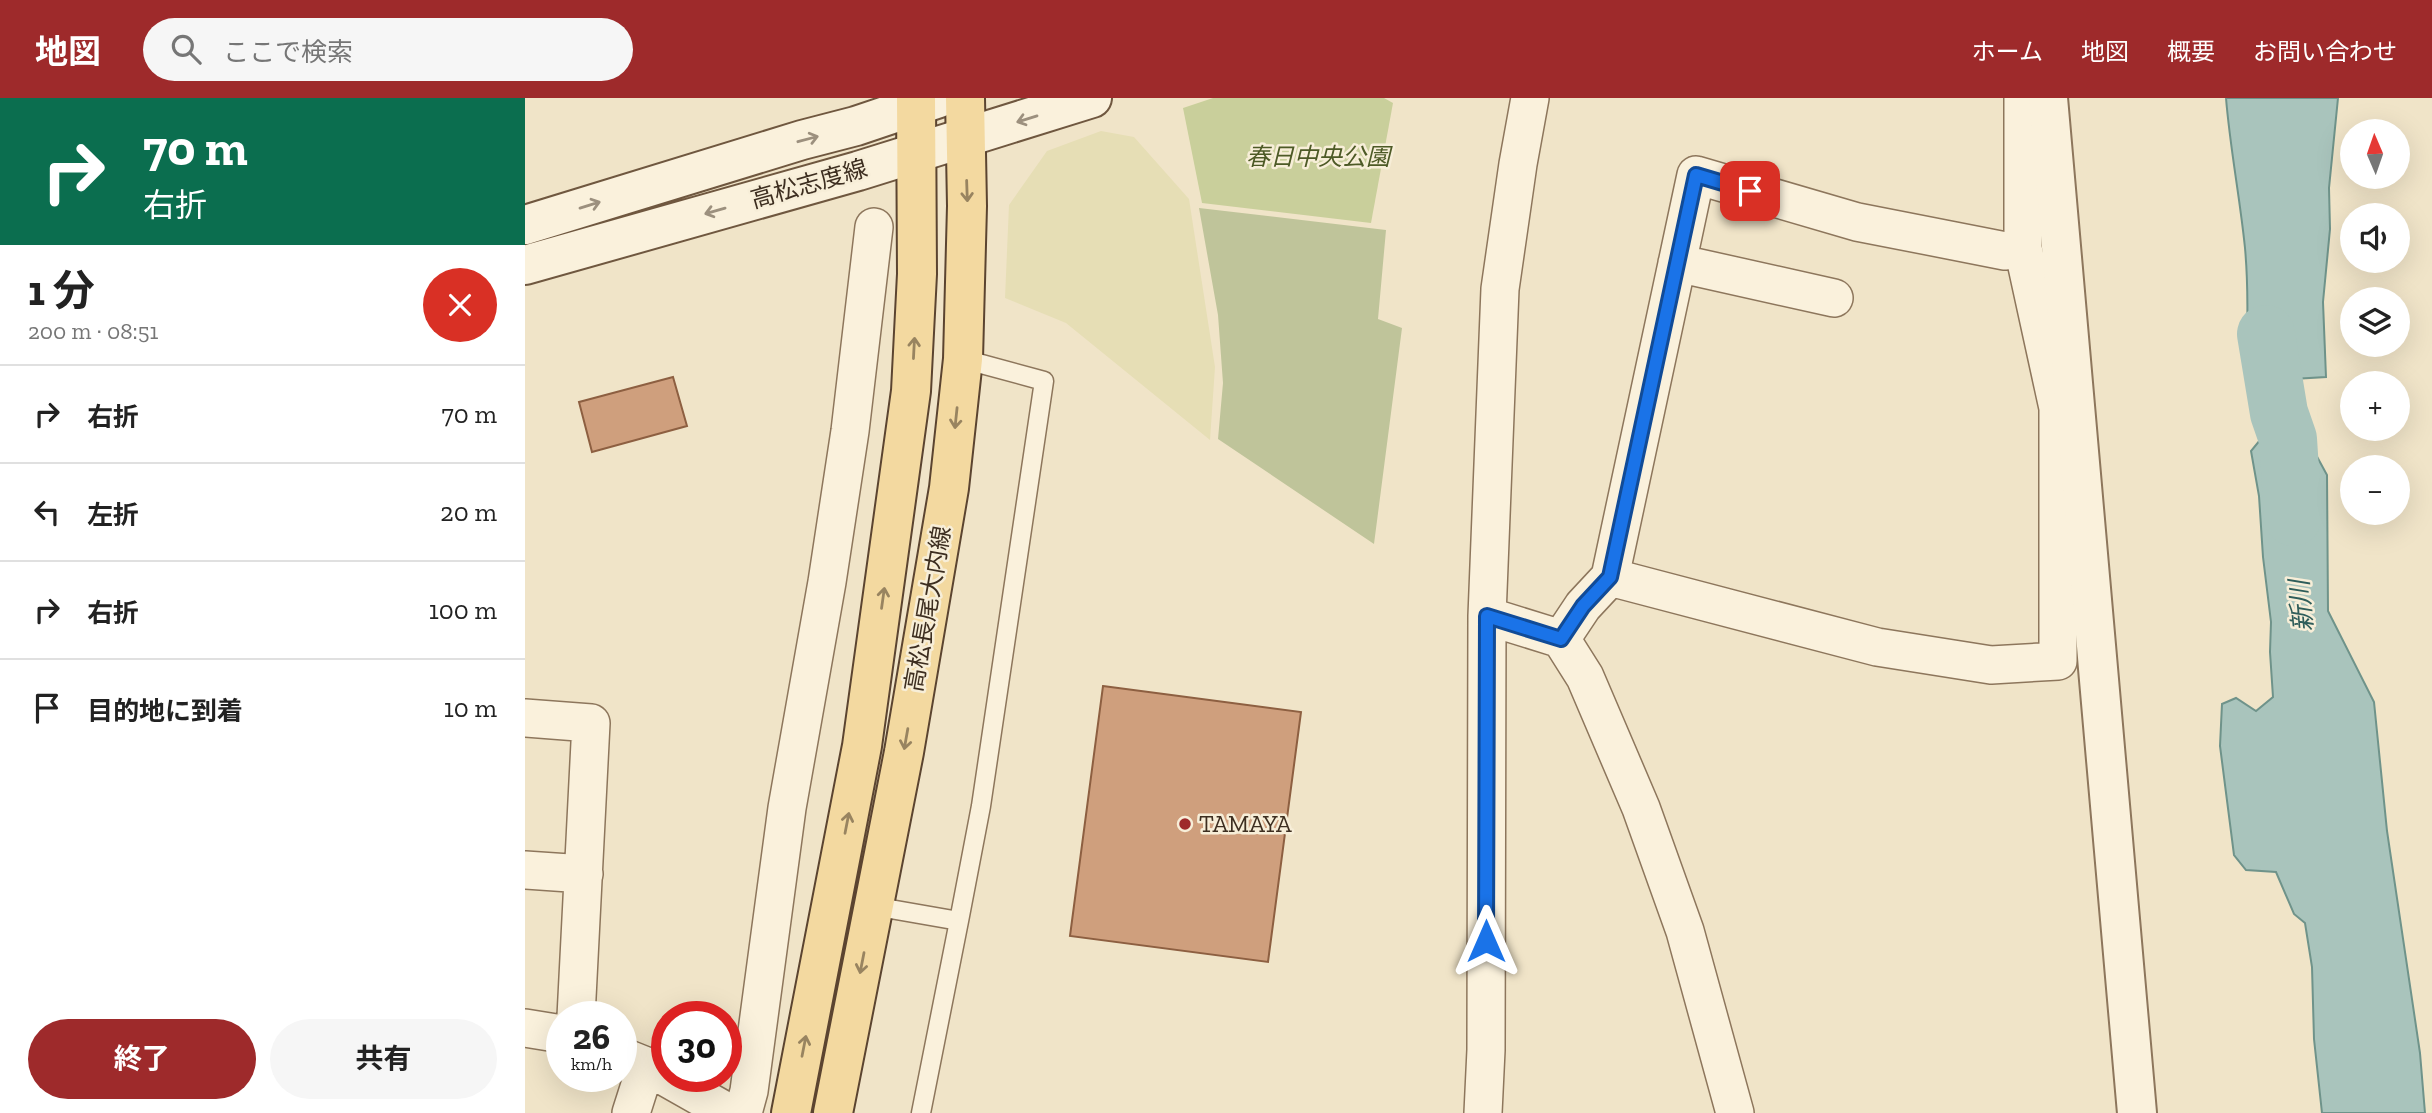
<!DOCTYPE html>
<html lang="ja">
<head>
<meta charset="utf-8">
<style>
	:root { --surface:#fff; --page:#f6f6f6; --text:#222; --muted:#767676; --line:#e0e0e0; --accent:#9e2a2b }
	body { margin:0; font-family:"Zilla Slab","Noto Sans JP",serif; background:var(--page); color:var(--text); height:100vh; display:flex; flex-direction:column; font-size:26px; white-space:nowrap }
	* { box-sizing:border-box; margin:0 }
	p { font-size:23px; color:var(--muted) }
	.icon { flex:none; width:38px; height:38px; fill:none; stroke:currentColor; stroke-width:2; stroke-linecap:round; stroke-linejoin:round }
	.map { position:relative; flex:1; overflow:hidden }
	.drawer { display:flex; flex-direction:column; background:var(--surface); width:525px }
	.drawer>* { flex:none }
	.top-card { background:#0b6e4f; color:#fff; overflow:hidden }
	.needle { width:46px; rotate:358deg }
	.fabs { position:absolute; left:1815px; top:21px; display:grid; gap:14px }
	.fabs a { display:grid; place-items:center; width:70px; height:70px; border-radius:50%; background:var(--surface); box-shadow:0 7px 28px #0002; font-size:35px }
	.speed { position:absolute; left:21px; top:903px; display:flex; gap:14px; font-size:35px; font-weight:700; text-align:center }
	.speed>* { display:grid; place-content:center; width:91px; height:91px; border-radius:50%; background:var(--surface); box-shadow:0 7px 28px #0002; line-height:1 }
	.speed small { font-size:18px; font-weight:400 }
	.speed .limit { border:10px solid #d22; background:#fff; color:#111 }
	.pin { position:absolute; display:grid; place-items:center; width:60px; height:60px; color:#fff; margin:-30px; border-radius:14px; box-shadow:0 4px 10px #0006 }
	.me { position:absolute; width:77px; margin:-38px; rotate:0deg; stroke-linejoin:round; filter:drop-shadow(0 0 5px #0008) }
	.turn { display:flex; align-items:center; gap:24px; height:147px; padding:0 28px; font-size:32px }
	.turn .icon { width:91px; height:91px; stroke-width:2.5 }
	.turn b { display:block; font-size:49px; line-height:60px }
	.round { display:grid; place-items:center; flex:none; width:74px; height:74px; border-radius:37px; background:var(--page) }
	.headline { display:flex; align-items:center; justify-content:space-between; height:119px; padding:0 28px }
	h1 { font-size:42px; font-weight:700; line-height:52px }
	.action { display:flex; gap:14px; margin-top:auto; padding:14px 28px }
	.action a { flex:1; height:80px; border-radius:42px; background:var(--accent); color:#fff; font-size:28px; font-weight:700; line-height:80px; text-align:center }
	.action a+a { background:var(--page); color:var(--text) }
	ul { padding:0; list-style:none }
	li { display:flex; align-items:center; gap:21px; height:98px; padding:0 28px; border-top:2px solid var(--line) }
	li div { flex:1 }
	li b { display:block; font-size:26px }
	li em { font-style:normal }
	header { display:flex; align-items:center; gap:42px; box-sizing:border-box; height:98px; padding:0 35px; background:var(--accent); color:#fff }
	header strong { font-size:33px }
	nav { display:flex; gap:38px; margin-inline-start:auto; font-size:24px }
	.search { width:490px; height:63px; background:var(--page); display:flex; align-items:center; gap:18px; box-sizing:border-box; padding:0 24px; border-radius:38px; color:var(--muted); font-size:26px }
	main { display:flex; flex:1; min-height:0 }
	.map>svg:first-child { display:block }
	.farmland { fill:#e6deb5 }
	.green { fill:#c9cf9b }
	.cemetery { fill:#bfc49a }
	.water { fill:#a9c4bc; stroke:#6f938a; stroke-width:2 }
	.lines { fill:none; stroke-linecap:round; stroke-linejoin:round }
	.river { stroke:#a9c4bc; stroke-width:58 }
	.building { fill:#cf9f7d; stroke:#8d5f41; stroke-width:2 }
	.service-casing { stroke:#8d765c; stroke-width:21 }
	.minor-casing { stroke:#8d765c; stroke-width:40 }
	.tertiary-casing { stroke:#8d765c; stroke-width:42 }
	.secondary-casing { stroke:#6f573f; stroke-width:42 }
	.primary-casing { stroke:#5b4430; stroke-width:42 }
	.service { stroke:#faf1dc; stroke-width:18 }
	.minor { stroke:#faf1dc; stroke-width:37 }
	.tertiary { stroke:#faf1dc; stroke-width:38 }
	.secondary { stroke:#faf1dc; stroke-width:38 }
	.primary { stroke:#f3d9a0; stroke-width:38 }
	.oneway { stroke:#9c907e }
	.oneway2 { stroke:#988460 }
	.route-casing { stroke:#114b97; stroke-width:18 }
	.route { stroke:#1a73e8; stroke-width:12 }
	.poi-dot { fill:#9e2a2b; stroke:#f7eed8; stroke-width:2.5 }
	.labels { text-anchor:middle; stroke-width:5; stroke-linejoin:round; paint-order:stroke }
	.park-label { font-size:24px; font-style:italic; fill:#4d5a26; stroke:#f7eed8 }
	.street-label { font-size:24px; fill:#3d2e20; stroke:#f7eed8 }
	.poi-label { font-size:24px; fill:#3d2e20; stroke:#f7eed8; text-anchor:start }
	.water-label { font-size:26px; font-style:italic; fill:#2f5d5a; stroke:#f7eed8 }
</style>
</head>
<body>
<header>
<strong>地図</strong>
<div class="search"><svg class="icon" aria-label="search" viewBox="0 0 24 24"><circle cx="10" cy="10" r="6"/><path d="M15 15l6 6"/></svg>ここで検索</div>
<nav><a>ホーム</a><a>地図</a><a>概要</a><a>お問い合わせ</a></nav>
</header>
<main>
<section class="drawer">
<div class="top-card">
<div class="turn"><svg class="icon" aria-label="right" viewBox="0 0 24 24"><path d="M7 20v-9h11M14 6l5 5-5 5"/></svg><div><b>70 m</b>右折</div></div>
</div>
<div class="headline"><div><h1>1 分</h1><p>200 m · 08:51</p></div><a class="round" style="background:#d93025;color:#fff"><svg class="icon" aria-label="close" viewBox="0 0 24 24"><path d="M6 6l12 12M18 6L6 18"/></svg></a></div>
<ul>
<li><svg class="icon" aria-label="right" viewBox="0 0 24 24"><path d="M7 20v-9h11M14 6l5 5-5 5"/></svg><div><b>右折</b></div><em>70 m</em></li>
<li><svg class="icon" aria-label="left" viewBox="0 0 24 24"><path d="M17 20v-9H6M10 6l-5 5 5 5"/></svg><div><b>左折</b></div><em>20 m</em></li>
<li><svg class="icon" aria-label="right" viewBox="0 0 24 24"><path d="M7 20v-9h11M14 6l5 5-5 5"/></svg><div><b>右折</b></div><em>100 m</em></li>
<li><svg class="icon" aria-label="arrive" viewBox="0 0 24 24"><path d="M6 21V4h12l-3 4 3 4H6"/></svg><div><b>目的地に到着</b></div><em>10 m</em></li>
</ul>
<div class="action"><a>終了</a><a>共有</a></div>
</section>
<div class="map">
<svg width="1907" height="1015" viewBox="0 0 1907 1015">
	<rect width="100%" height="100%" fill="#f0e4c8"/>
	<path class="farmland" d="M576,33l33,6 55,62 26,168 -5,73 -144,-117 -61,-25 4,-93 38,-54z"/>
	<path class="green" d="M688,0h171l9,5 -22,120 -169,-20 -19,-95z"/>
	<path class="cemetery" d="M674,110l187,22 -8,89 24,9 -28,216 -156,-105 5,-56 -5,-68z"/>
	<path class="water" d="M1701,0h112l-9,90 1,41 -7,73 3,75 -33,2v34l-26,1 -1,-32 -20,1c1,-45 3,-91 -1,-135 -5,-50 -15,-100 -19,-150z
		M1735,342h48l19,35 1,136 46,91 13,129 33,222 5,60h-103l-8,-74 -2,-72 -7,-44 -11,-9 -18,-42 -30,-2 -12,-15 -14,-109 2,-42 14,-6 20,13 17,-14 -3,-45 1,-30 -8,-65 -4,-61 -8,-45z"/>
	<g class="lines">
		<path class="river" d="M1741,236l13,79 9,26 5,78"/>
	</g>
	<path class="building" d="M148,279l14,49 -95,26 -13,-50z
		M578,588l198,26 -33,250 -198,-26z"/>
	<g class="lines">
		<defs>
			<path id="service" d="M348,808l86,15 22,-115 63,-425 -81,-22
				M396,1015l38,-192"/>
			<path id="minor" d="M1152,165l157,35
				M1085,479l86,-402 161,47 148,29 18,-3
				M962,518l74,23 22,-33 27,-29 267,70 114,18 67,-4v-253l-35,-160v-150
				M1036,541l24,38 56,131 44,123 50,182
				M0,620l66,5 -15,294
				M0,772l59,4
				M0,930l37,6
				M96,958l25,10 83,47
				M106,1015l15,-47
				M218,1015l6,-22 38,-283 40,-226 23,-151 24,-204
				M958,1015l3,-63 1,-434 13,-327 18,-125 12,-66"/>
			<path id="tertiary" d="M1523,0l89,1015"/>
			<path id="secondary" d="M0,127l277,-85 54,-14 83,-28
				M0,167l333,-94 234,-73"/>
			<path id="primary" d="M266,1015l71,-367 49,-355 6,-117 -1,-176
				M308,1015l71,-361 45,-264 14,-129 4,-153 -2,-108"/>
		</defs>
		<use href="#service" class="service-casing"/>
		<use href="#minor" class="minor-casing"/>
		<use href="#tertiary" class="tertiary-casing"/>
		<use href="#secondary" class="secondary-casing"/>
		<use href="#primary" class="primary-casing"/>
		<use href="#service" class="service"/>
		<use href="#minor" class="minor"/>
		<use href="#tertiary" class="tertiary"/>
		<use href="#secondary" class="secondary"/>
		<use href="#primary" class="primary"/>
	</g>
	<defs><path id="oneway-shaft" d="M-6 0H5M1.5-3L5.5 0L1.5 3" fill="none" stroke-width="1.6" stroke-linecap="round" stroke-linejoin="round" transform="scale(1.75)"/></defs>
	<g class="oneway">
		<use href="#oneway-shaft" transform="translate(502 21) rotate(163)"/>
		<use href="#oneway-shaft" transform="translate(283 41) rotate(-15)"/>
		<use href="#oneway-shaft" transform="translate(65 107) rotate(-17)"/>
		<use href="#oneway-shaft" transform="translate(190 113) rotate(164)"/>
	</g>
	<g class="oneway2">
		<use href="#oneway-shaft" transform="translate(442 93) rotate(88)"/>
		<use href="#oneway-shaft" transform="translate(389 250) rotate(-87)"/>
		<use href="#oneway-shaft" transform="translate(431 320) rotate(96)"/>
		<use href="#oneway-shaft" transform="translate(358 500) rotate(-82)"/>
		<use href="#oneway-shaft" transform="translate(381 641) rotate(100)"/>
		<use href="#oneway-shaft" transform="translate(322 725) rotate(-79)"/>
		<use href="#oneway-shaft" transform="translate(337 865) rotate(101)"/>
		<use href="#oneway-shaft" transform="translate(279 948) rotate(-79)"/>
	</g>
	<g class="lines">
		<defs>
			<path id="route" d="M961,843l1,-325 74,23 22,-33 27,-29 86,-402 54,16"/>
		</defs>
		<use href="#route" class="route-casing"/>
		<use href="#route" class="route"/>
	</g>
	<circle class="poi-dot" cx="660" cy="726" r="7"/>
	<g class="labels">
		<g class="park-label">
			<text x="793" y="67">春日中央公園</text>
		</g>
		<g class="street-label">
			<text transform="translate(284 86) rotate(-16)" y="8">高松志度線</text>
			<text transform="translate(403 511) rotate(-80)" y="8">高松長尾大内線</text>
		</g>
		<g class="poi-label">
			<text x="674" y="734">TAMAYA</text>
		</g>
		<g class="water-label">
			<text transform="translate(1776 508) rotate(-95)" y="9">新川</text>
		</g>
	</g>
</svg>
<div class="fabs">
<a><svg class="needle" viewBox="-14 -14 28 28"><path d="M0-13l5 13h-10z" fill="#e53935"/><path d="M0 13l5-13h-10z" fill="#767676"/></svg></a>
<a><svg class="icon" aria-label="sound" viewBox="0 0 24 24"><path d="M4 9h4l5-4v14l-5-4H4zM17 9q2 3 0 6"/></svg></a>
<a><svg class="icon" aria-label="layers" viewBox="0 0 24 24"><path d="M12 4l9 5-9 5-9-5zM3 14l9 5 9-5"/></svg></a>
<a>+</a>
<a>−</a>
</div>
<div class="speed"><div>26<small>km/h</small></div><div class="limit">30</div></div>
<div class="pin" style="left:1225px;top:93px;background:#d93025"><svg class="icon" aria-label="arrive" viewBox="0 0 24 24"><path d="M6 21V4h12l-3 4 3 4H6"/></svg></div>
<svg class="me" style="left:961px;top:843px" viewBox="-20 -20 40 40"><path d="M0-17L14 15 0 8-14 15z" fill="#1a73e8" stroke="#fff" stroke-width="4"/></svg>
</div>
</main>
</body>
</html>
